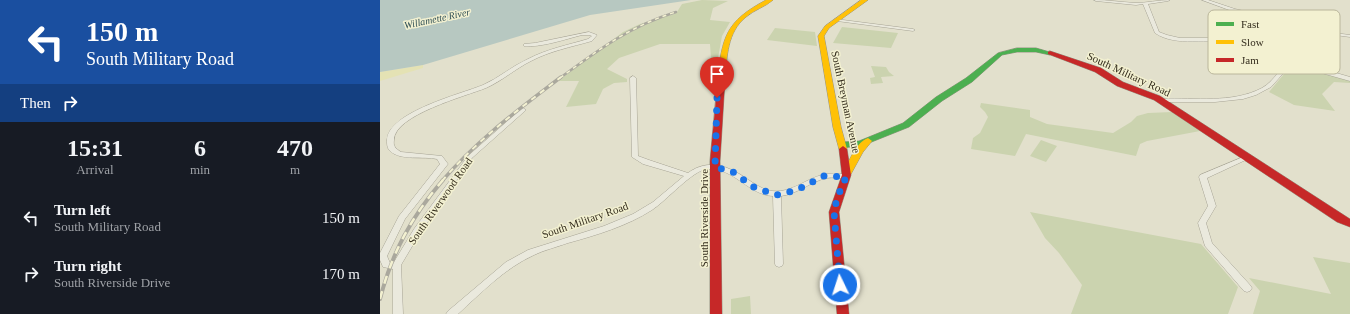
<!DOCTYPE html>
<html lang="en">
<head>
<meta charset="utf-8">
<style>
	:root { --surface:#171b24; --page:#242831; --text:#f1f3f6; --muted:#9ea1a6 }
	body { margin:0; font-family:"Times New Roman",serif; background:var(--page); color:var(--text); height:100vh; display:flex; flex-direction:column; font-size:15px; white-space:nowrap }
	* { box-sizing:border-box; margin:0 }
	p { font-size:13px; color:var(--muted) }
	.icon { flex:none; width:22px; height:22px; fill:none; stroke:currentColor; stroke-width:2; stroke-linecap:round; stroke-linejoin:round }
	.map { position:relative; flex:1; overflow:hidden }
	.sheet { display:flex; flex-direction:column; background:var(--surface); width:380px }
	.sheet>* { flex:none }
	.top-card { background:#1a4fa0; color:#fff; overflow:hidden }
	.pin { position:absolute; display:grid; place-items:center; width:34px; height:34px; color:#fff; margin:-41px -17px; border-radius:50% 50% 50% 0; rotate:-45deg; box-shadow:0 0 4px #0007 }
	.pin .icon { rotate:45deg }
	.me { position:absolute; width:44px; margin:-22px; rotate:356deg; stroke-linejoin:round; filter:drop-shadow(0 0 3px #0008) }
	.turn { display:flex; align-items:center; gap:14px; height:84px; padding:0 20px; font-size:18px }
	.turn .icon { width:52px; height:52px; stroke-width:2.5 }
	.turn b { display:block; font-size:28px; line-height:34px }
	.then { display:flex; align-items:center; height:38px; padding:0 20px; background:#0003; gap:8px; font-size:15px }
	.eta { display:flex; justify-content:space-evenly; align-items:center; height:68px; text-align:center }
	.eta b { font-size:24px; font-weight:800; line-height:28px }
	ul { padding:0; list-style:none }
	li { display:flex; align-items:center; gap:12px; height:56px; padding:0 20px }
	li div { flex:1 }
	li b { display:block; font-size:15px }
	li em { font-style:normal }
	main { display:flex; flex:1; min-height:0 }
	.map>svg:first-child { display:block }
	.green { fill:#cbd3af }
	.sand { fill:#e4e2b4 }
	.water { fill:#b7c8c1 }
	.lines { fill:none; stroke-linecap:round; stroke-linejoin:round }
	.street-casing { stroke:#a7a495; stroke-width:1 }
	.fast-casing { stroke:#979484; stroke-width:1 }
	.slow-casing { stroke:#979484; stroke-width:1 }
	.jam-casing { stroke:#979484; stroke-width:1 }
	.street { fill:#eae9dd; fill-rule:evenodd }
	.fast { fill:#4caf50; fill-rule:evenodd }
	.slow { fill:#ffc107; fill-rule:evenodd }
	.jam { fill:#c62828; fill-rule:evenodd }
	.rail-far2-casing { stroke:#aaa89d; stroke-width:2.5 }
	.rail-far1-casing { stroke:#aaa89d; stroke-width:3.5 }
	.rail-casing { stroke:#aaa89d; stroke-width:4 }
	.rail-far2 { stroke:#f3f1d1; stroke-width:1.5; stroke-dasharray:4; stroke-linecap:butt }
	.rail-far1 { stroke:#f3f1d1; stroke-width:2; stroke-dasharray:5.5; stroke-linecap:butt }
	.rail { stroke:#f3f1d1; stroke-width:2.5; stroke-dasharray:8; stroke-linecap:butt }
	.route { stroke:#1a73e8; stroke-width:7; stroke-dasharray:0 12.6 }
	.labels { text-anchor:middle; stroke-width:3; stroke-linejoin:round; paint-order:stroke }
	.far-water-label { font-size:10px; font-style:italic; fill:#2e4e54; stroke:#f3f1d1 }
	.street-label { font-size:11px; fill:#352e1e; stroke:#f3f1d1 }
	.key { fill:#f3f1d1; stroke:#bab69b; stroke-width:1 }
	.key-label { font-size:11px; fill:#352e1e }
</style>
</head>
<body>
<main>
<section class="sheet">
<div class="top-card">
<div class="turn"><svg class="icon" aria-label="left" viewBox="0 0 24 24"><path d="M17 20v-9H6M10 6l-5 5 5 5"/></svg><div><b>150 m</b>South Military Road</div></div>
<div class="then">Then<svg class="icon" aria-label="right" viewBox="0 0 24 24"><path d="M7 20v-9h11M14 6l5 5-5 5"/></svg></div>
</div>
<div class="eta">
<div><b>15:31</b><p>Arrival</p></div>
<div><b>6</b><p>min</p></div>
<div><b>470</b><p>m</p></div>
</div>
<ul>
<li><svg class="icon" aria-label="left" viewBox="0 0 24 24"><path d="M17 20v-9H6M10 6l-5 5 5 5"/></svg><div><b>Turn left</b><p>South Military Road</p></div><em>150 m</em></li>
<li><svg class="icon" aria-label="right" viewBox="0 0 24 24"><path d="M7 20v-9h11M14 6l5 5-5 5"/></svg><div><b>Turn right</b><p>South Riverside Drive</p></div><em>170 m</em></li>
</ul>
</section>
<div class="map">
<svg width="970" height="314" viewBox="0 0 970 314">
	<rect width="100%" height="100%" fill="#e2e0cc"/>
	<path class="green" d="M322,0l26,1 -15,7 -3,12 20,2 -8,14 -4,22h-7l-1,-14h-50l-41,14 -12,11 20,10v3l-13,1 -11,6 -7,15 -30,3 13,-26h-21l65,-49 17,-8 34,-10 3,-2 5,-8z
		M462,27l56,6 -7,15 -58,-5z
		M395,28l40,4 2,14 -50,-6z
		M491,66l15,1 3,5 5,4 -13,1 2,6 -12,1 -1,-6 5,-1z
		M909,68l23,2 38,11v2l-16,-1 -12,12 13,17 -41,-6 -25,-13z
		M601,103l49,7v7l17,7 66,9 18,-11 6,-6 11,-3 24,-1 28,19 -53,10 -7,3 -4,12 -110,-22 -11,22 -44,-7 2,-11 7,-5 8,-16 -3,-5 -5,-5z
		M661,140l16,6 -11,16 -16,-6z
		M650,212l171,32 37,43 -10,27h-157l11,-29 -23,-32 -14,-15z
		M933,257l37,6v51h-97l7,-23 -11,-13 82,16z
		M370,296l1,18h-20v-15z"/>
	<path class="sand" d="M43,65v3l-43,13v-9z"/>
	<path class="water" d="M0,0h311l-101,15 -167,50 -43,7z"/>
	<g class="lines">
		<defs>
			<path id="street" d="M714,0c14,0 27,2 41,3 12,0 23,-3 35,-3l-2,1 -20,3 11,28 8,3 13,3h52l20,3 21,6 27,13 7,-1 12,2 10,6 -3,3 24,7v4l-32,-9 -30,-4 -17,19 -15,8 -13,4 -28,3h-55l-1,-1 3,-2c34,-2 69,5 100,-11 14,-8 17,-22 33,-27 -20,-11 -40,-18 -62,-20 -23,-2 -58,6 -78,-8l-12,-29 -7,1 -40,-4zM922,62h10l11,5 -4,1 -26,-3z
				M822,0h6l27,9 31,7 14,10 70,9v2l-53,-7 -65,-4v-1l2,-1 40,2 -12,-8 -30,-7z
				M455,19l78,10 2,1 -2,1 -76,-10 -2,-1z
				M209,32l8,3 -5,6c-21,6 -42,10 -61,20 -16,8 -29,20 -45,27 -20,8 -92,27 -92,52 -1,6 1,8 7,12l41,4 6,8 -43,55 -18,37 3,7 4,-1 20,-33 54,-73 53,-47 2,-1 3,2 -54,48 -52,75 -19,32 2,49h-10v-45l-10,-2 -3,-7v-7l19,-37 41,-52 -3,-5c-13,-3 -37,2 -47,-8 -3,-3 -3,-7 -3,-11 1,-28 74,-46 96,-55 16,-7 29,-19 45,-26 19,-10 40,-14 60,-20l4,-3 -3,-1h-7c-16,4 -42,13 -58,11v-2l11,-1z
				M253,76l3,2 2,78 11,4 39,13c20,-15 41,-7 59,6 8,5 16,11 25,12 24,3 41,-21 66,-17 5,0 9,0 12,3l-4,2c-6,-1 -13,-2 -19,-1 -16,3 -29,16 -46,18l2,68 -1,2 -3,1 -3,-1 -1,-2 -2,-68c-25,-1 -39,-29 -66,-27 -14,1 -41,32 -55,41 -25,16 -55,25 -84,33 -11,4 -24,7 -34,12 -29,13 -53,38 -76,59h-12l2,-3 58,-49 22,-12 76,-24 29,-12 20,-12 31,-26 -41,-12 -11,-7 -2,-79z
				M868,155l4,2 -2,1 -43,20 9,28 -10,17 6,20 38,42 2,3 -2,3 -3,1 -3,-1 -39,-45 -7,-23 10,-17 -9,-29 1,-2z"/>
			<path id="fast" d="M637,48h19l17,5 -3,2 -14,-3h-19l-15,3 -30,27 -30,19 -33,26 -45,18 -21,3 -4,-3 4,-3 16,-1 44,-18 33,-26 30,-19 32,-25z"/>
			<path id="slow" d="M386,0h7c-8,7 -19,10 -27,17 -19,15 -19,40 -21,63l-1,2h-6l-1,-2c6,-44 8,-58 49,-80z
				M481,0h7l-39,28 -5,8 17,91 6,22 -4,3 -4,-3 -6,-22 -15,-91 7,-10z
				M488,138l4,3 -9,11 -12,22 -3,1 -3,-1 -2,-2c6,-10 13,-30 25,-34z"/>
			<path id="jam" d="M670,51l51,17 22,14 37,14 190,123v8l-13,-5 -183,-122 -37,-14 -22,-14 -47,-18v-2z
				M338,78h6l1,2 -5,81 2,153h-12v-153z
				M463,146l4,3 4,26 -12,37 10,102h-12l-8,-102 13,-37 -3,-26z"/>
		</defs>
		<use href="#street" class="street-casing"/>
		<use href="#fast" class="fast-casing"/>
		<use href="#slow" class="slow-casing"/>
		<use href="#jam" class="jam-casing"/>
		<use href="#street" class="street"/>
		<use href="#fast" class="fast"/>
		<use href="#slow" class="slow"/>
		<use href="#jam" class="jam"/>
		<defs>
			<path id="rail-far2" d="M180,78c38,-28 70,-52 116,-66"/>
			<path id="rail-far1" d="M62,181c36,-42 76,-71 119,-104"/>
			<path id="rail" d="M0,299c12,-47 32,-83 63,-119"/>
		</defs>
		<use href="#rail-far2" class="rail-far2-casing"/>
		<use href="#rail-far1" class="rail-far1-casing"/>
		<use href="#rail" class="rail-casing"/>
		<use href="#rail-far2" class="rail-far2"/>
		<use href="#rail-far1" class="rail-far1"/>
		<use href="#rail" class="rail"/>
	</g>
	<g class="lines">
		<path class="route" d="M337,98l-2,69 18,5 22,16 22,7 20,-5 27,-14 22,1 -9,21 -3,14 6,73"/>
	</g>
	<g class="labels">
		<g class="far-water-label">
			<text transform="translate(57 18) rotate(-12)" y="4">Willamette River</text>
		</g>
		<g class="street-label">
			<text transform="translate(749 74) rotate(25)" y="4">South Military Road</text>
			<text transform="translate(466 102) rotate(78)" y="4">South Breyman Avenue</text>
			<text transform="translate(60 201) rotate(-55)" y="4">South Riverwood Road</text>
			<text transform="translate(324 218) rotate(-90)" y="4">South Riverside Drive</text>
			<text transform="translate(205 220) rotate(-19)" y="4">South Military Road</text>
		</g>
	</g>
	<rect x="828" y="10" width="132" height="64" rx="6" class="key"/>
	<rect x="836" y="22" width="18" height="4" fill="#4caf50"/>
	<rect x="836" y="40" width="18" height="4" fill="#ffc107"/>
	<rect x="836" y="58" width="18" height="4" fill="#c62828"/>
	<g class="key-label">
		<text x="861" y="28">Fast</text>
		<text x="861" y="46">Slow</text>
		<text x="861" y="64">Jam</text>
	</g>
</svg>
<div class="pin" style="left:337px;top:98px;background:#d93025"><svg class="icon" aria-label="arrive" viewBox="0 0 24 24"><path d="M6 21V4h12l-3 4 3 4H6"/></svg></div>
<svg class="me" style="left:460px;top:285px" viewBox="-20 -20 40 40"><circle r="17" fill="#1a73e8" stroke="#fff" stroke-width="3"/><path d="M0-11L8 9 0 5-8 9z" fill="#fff"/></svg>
</div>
</main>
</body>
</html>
